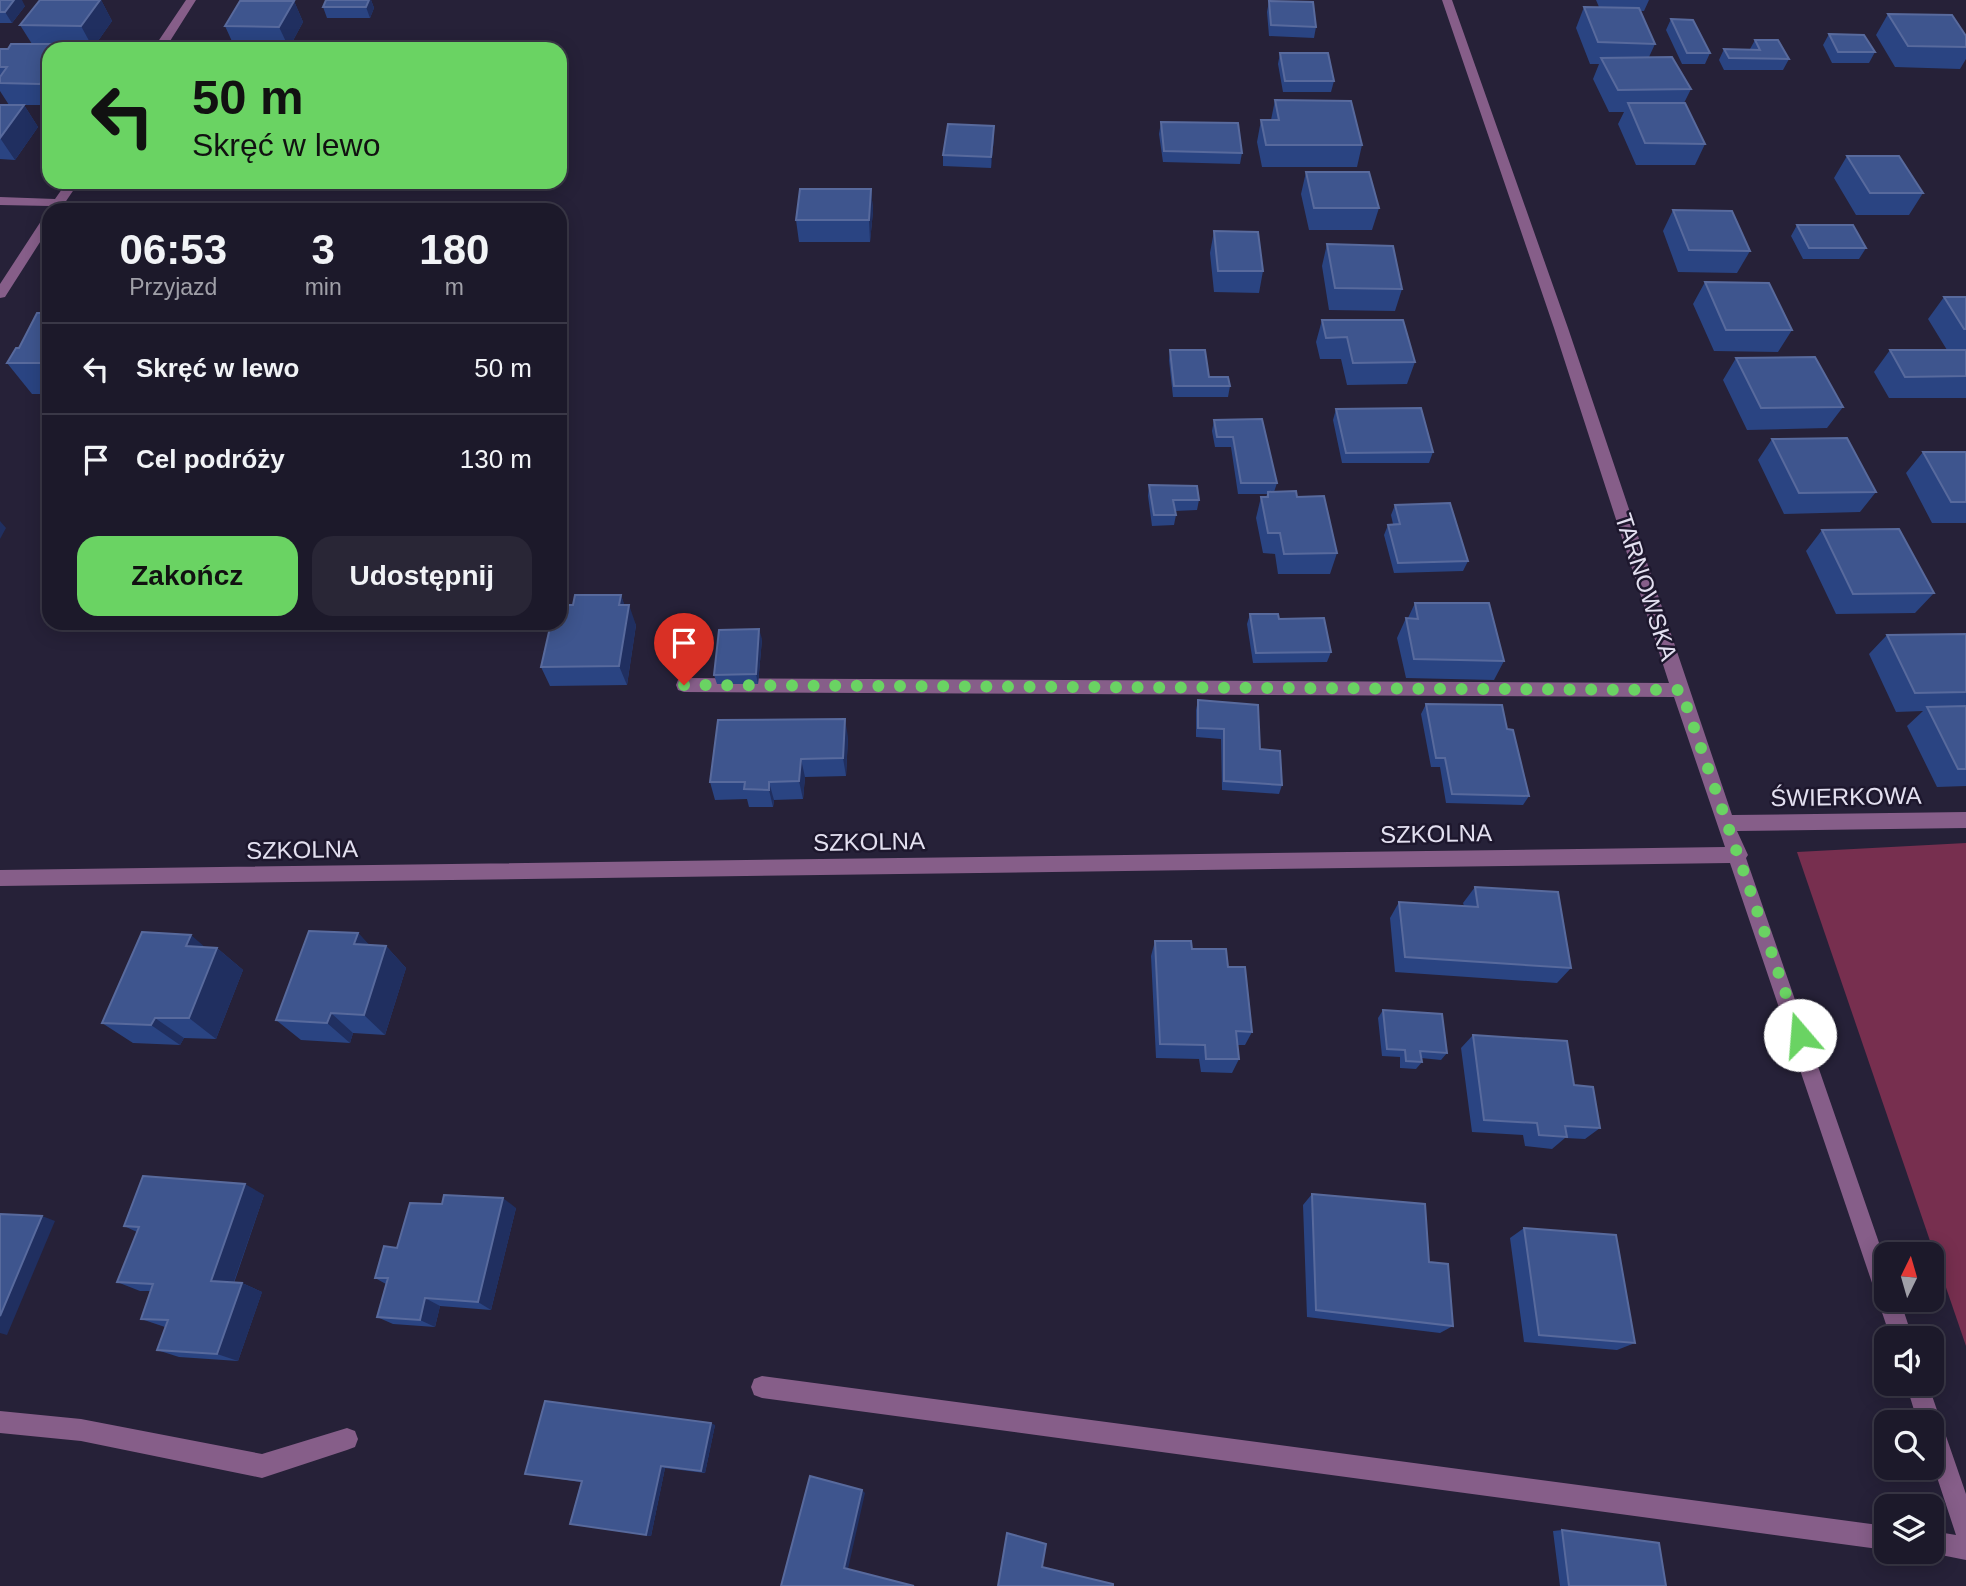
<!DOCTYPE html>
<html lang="pl">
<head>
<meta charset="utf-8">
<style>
	:root { --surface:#1c192a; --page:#292636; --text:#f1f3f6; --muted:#a0a0a8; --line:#3a3847; --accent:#6ad363 }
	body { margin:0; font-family:Arial,sans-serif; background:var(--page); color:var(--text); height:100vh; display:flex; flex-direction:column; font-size:26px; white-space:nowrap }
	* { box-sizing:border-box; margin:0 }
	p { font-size:23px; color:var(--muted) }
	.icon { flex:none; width:38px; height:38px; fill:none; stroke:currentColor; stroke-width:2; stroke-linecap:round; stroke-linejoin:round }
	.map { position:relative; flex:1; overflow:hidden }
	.sheet { position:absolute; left:42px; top:203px; width:525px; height:427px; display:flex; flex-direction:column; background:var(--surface); border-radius:21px; box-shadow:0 4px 18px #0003,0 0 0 2px var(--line) }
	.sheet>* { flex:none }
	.banner { position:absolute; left:42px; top:42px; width:525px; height:147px; border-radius:21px; box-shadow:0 4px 18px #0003,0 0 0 2px var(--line); background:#6ad363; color:#111; overflow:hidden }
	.needle { width:46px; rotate:5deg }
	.tools { position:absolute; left:1874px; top:1242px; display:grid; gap:14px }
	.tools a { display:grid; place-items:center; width:70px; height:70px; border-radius:14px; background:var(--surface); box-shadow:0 4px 18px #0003,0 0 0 2px var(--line); font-size:35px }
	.pin { position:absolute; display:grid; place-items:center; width:60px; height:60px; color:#fff; margin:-72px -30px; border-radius:50% 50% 50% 0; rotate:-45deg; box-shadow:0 0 7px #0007 }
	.pin .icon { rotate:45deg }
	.me { position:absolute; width:77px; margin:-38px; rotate:342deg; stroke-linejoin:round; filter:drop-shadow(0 0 5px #0008) }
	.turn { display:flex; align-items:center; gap:24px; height:147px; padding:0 35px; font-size:32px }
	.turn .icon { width:91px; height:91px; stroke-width:2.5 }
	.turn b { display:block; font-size:49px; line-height:60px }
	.eta { display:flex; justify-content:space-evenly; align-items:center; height:119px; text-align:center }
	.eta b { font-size:42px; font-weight:700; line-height:49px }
	.button { display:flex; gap:14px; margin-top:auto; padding:14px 35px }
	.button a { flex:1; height:80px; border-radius:21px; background:var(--accent); color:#111; font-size:28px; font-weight:700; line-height:80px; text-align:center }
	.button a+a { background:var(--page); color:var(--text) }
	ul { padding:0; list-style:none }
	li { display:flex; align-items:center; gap:21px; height:91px; padding:0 35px; border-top:2px solid var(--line) }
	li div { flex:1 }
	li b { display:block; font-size:26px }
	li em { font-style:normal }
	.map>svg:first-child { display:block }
	.green { fill:#772f4f }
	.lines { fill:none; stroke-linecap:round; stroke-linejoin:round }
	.minor { fill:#865e89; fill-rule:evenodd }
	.wall { fill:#2a4482 }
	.shaded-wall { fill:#202f60 }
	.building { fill:#3e558e; stroke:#586a9d; stroke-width:2 }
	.route { stroke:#6ad363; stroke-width:12; stroke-dasharray:0 21.6 }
	.labels { text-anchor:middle; stroke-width:5; stroke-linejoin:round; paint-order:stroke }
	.street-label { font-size:24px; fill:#e3e0f0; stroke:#1d172d }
</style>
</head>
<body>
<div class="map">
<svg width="1966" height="1586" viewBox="0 0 1966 1586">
	<rect width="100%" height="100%" fill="#262138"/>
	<path class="green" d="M1966,843v503l-169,-494z"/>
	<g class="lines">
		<path class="minor" d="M186,0h10l-31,49h-12z
			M1442,0h10l116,328 164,487 234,-3v16l-229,3 11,24 -2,3 140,405v37h14l13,39h-22l-161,-476 -1730,23v-16l1725,-23 -51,-150 -990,-5 -6,-2 -2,-5 2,-5 6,-2 985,5 -115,-355z
			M67,182h12l-19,28 -11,2 1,-6 -50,-1v-8l55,2z
			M49,214v14l-44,69 -5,1v-14l45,-69z
			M762,1376l1124,150v24l-1124,-152 -8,-3 -3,-8 3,-8z
			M1906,1384h22l38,110v66l-40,-8h6v-21l24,4 -24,-73v-39h-14z
			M0,1411l81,8 181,35 85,-26 8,3 3,8 -3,8 -8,3 -85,28 -181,-37 -81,-8z"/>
	</g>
	<path class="wall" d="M0,0l25,6 -13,17h-12z
		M40,0h61l11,21 -19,27 -26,-1 1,2h-19v56h-25l14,22 -23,33 -15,-1v-54h9l-9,-14v-42h8l24,-5 -12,-19z
		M326,0h45l3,8 -4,10h-43l-4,-11z
		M1596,0h53l-5,11h-4l15,33 -6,13 42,32 -7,14 21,41 -10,21h-59l-18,-41 6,-12h-15l-16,-33 6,-15h-9l-14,-36 8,-21h15z
		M294,1l9,21 -14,26h-54l-10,-22z
		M1269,1l47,26 -2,11 -45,-2 -2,-24z
		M1888,14l78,22v23l-6,10 -65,-2 -19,-32z
		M1671,19l39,34 -5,11h-23l-16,-34z
		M1829,34l46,18 -6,11h-37l-9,-18z
		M1755,40l34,19 -6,11h-59l-5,-10 5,-11h26z
		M1280,53l54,28 -3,11h-48l-5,-28z
		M1275,100l87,45 -5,22h-95l-5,-25 4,-22h10z
		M1161,122l81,31 -2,11 -77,-2 -4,-28z
		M994,137l-3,31 -48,-2v-11z
		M1847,156l76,37 -14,22h-53l-22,-37z
		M1306,172l73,36 -7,22h-63l-8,-36z
		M871,189l2,22 -3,31h-71l-3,-22z
		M1673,210l77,41 -13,22 -59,-1 -15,-41z
		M1797,225l69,23 -7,11h-56l-12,-23z
		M1214,231l49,40 -4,22 -45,-1 -4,-39z
		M1327,244l75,45 -7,22 -66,-1 -7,-44z
		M1705,282l87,48 -14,22 -64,-1 -21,-47z
		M1944,297h22v101h-77l-15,-26 16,-22h57l-19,-31z
		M49,313v81h-17l-25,-31z
		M1322,320l93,42 -8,22 -60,1 -6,-26h-21l-4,-17z
		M1170,350l39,27 21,9 -2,11h-55l-4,-37z
		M1736,358l107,49 -16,21 -80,2 -24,-50z
		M1336,409l97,43 -4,11h-87l-9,-43z
		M1262,419l15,64 -3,9 23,5 40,56 -7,21h-52l-3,-20 -12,-1 -7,-35 5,-21h5l1,-3h-29l-7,-47h-16l-3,-16 2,-11z
		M1772,439l104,53 -16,20 -76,2 -26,-54z
		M1923,452h43v71h-34l-26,-50z
		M1149,485l50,15 -2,10 -22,1 1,4 -2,10 -22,1 -4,-30z
		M1395,505l73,56 -5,10 -69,2 -10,-38 4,-10 5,-1 -2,-9z
		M1822,530l112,63 -19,20 -79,1 -30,-63z
		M621,595l3,10 12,20 -9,60 -77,1 -9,-19 32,-62z
		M1415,603l89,58 -10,19 -88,-2 -9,-40 9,-20h2z
		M1250,614l29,5 52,33 -4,10 -74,1 -6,-39z
		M1966,634v152l-29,1 -30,-61 16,-15 -27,1 -27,-58 18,-19z
		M762,639l-4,45h-41l-3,-9z
		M1198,700l84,85 -3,9 -57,-4 -1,-51 -25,-2v-27z
		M1426,704l81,25 22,67 -6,9 -77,-2 -6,-36h-9l-10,-53z
		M848,737l-2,39 -41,1 -2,22 -29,1 -1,7h-24l-2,-8 -32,1 -5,-18z
		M1475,887l96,81 -14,15 -162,-11 -5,-54 9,-16 65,4 -1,-3z
		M358,933l11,12 17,1 20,22 -21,67 -32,-2 -3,10 -49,-3 -25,-20z
		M1155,941l37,8 36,18 24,65 -7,13h-8l2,14 -7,14 -31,-1 -2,-13 -43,-1 -5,-102z
		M206,947l11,1 26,22 -27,69 -32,-1 -4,7 -47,-2 -31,-20z
		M1383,1010l64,43 -6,7 -20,-2 1,4 -6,7 -16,-1v-11l-18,-1 -4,-38z
		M1473,1035l101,50 26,43 -15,11 -20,-1 -13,11 -27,-3 -2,-11 -51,-3 -11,-84z
		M1312,1194l117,68 24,64 -13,7 -133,-16 -4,-112z
		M264,1195l-30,88h8l20,9 -24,69 -59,-4 -22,-7 8,-23 -24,-8 9,-28h-10l-23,-9 20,-50 -13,-6z
		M516,1208l-25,102 -51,-4 -5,21 -42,-3 -16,-7 9,-33 -11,-6 22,-30z
		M1524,1228l111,115 -18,7 -93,-8 -14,-104z
		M715,1425l-10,48 -40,-5 -14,68 -81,-12 11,-42 -56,-8z
		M1562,1530l104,56h-106l-7,-55z"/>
	<path class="shaded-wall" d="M14,0h8l3,6 -13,17 -7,-11z
		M100,0h1l11,21 -19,27 -12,-22z
		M369,0h2l3,8 -4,10 -4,-11z
		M294,1l9,21 -14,26 -10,-21z
		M49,71v27l-9,-14z
		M24,105l14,22 -23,33 -15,-22z
		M994,126v11l-3,31v-11z
		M871,189l2,22 -3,31 -1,-22z
		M0,521l6,7 -6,11z
		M621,595l7,20 1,-10 7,20 -9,60 -8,-19v-61z
		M759,629l3,10 -4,45 -2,-10z
		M845,719l3,18 -2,39 -3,-18z
		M801,759l4,18 -2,22 -4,-18z
		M769,782l5,18 -1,7 -4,-17z
		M358,933l21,22 -25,-11z
		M191,935l23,20 3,-7 26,22 -27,69 -27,-21 -3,-72z
		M386,946l20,22 -21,67 -21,-20z
		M331,1013l22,20 -3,10 -23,-20z
		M155,1018l29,20 -4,7 -29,-20z
		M245,1184l19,11 -33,95 -20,-9z
		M503,1198l13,10 -25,102 -13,-8z
		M42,1216l13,5 -48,114 -7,-2v-17z
		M242,1283l20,9 -24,69 -21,-7z
		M425,1298l15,8 -5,21 -15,-7z
		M711,1423l4,2 -10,48 -4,-2z
		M661,1466l4,2 -14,68 -5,-1z
		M862,1490l3,3 -17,76 68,17 -72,-18z"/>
	<path class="building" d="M0,0h14l-9,12h-5z
		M40,0h60l-19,26 -61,-1z
		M326,0h43l-3,7h-43z
		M240,1h54l-15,26 -54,-1z
		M1269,1l44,1 3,25 -45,-2z
		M1584,7l55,1 16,36 -57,-2z
		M1888,14l64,1 14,21v11l-58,-1z
		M1671,19l22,1 17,33h-23z
		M1829,34l35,1 11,17h-37z
		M1755,40h23l11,19 -60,-1 -5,-9 36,1z
		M11,44h54l-3,5h-13v22l-9,13 -40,-1v-6l7,-10h-7v-18h8z
		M1280,53h48l6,28h-49z
		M1672,57l19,32 -73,1 -17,-32z
		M1275,100l76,1 11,44h-96l-5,-25h18z
		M1628,103h57l20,41 -60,-1z
		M0,105h24l-24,33z
		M1161,122l77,1 4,30 -78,-2z
		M948,124l46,2 -3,31 -48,-2z
		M1847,156h52l24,37h-53z
		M1306,172h63l10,36h-65z
		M800,189h71l-2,31h-73z
		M1673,210l59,1 18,40 -61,-1z
		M1797,225h56l13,23h-57z
		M1214,231l44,1 5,39h-45z
		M1327,244l66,2 9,43 -67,-1z
		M1705,282l64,1 23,47h-66z
		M1944,297h22v32h-2z
		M37,313h12v50h-42l9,-15h3z
		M1322,320h81l12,42 -62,1 -6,-26 -21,1z
		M1170,350h35l4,27h19l2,9h-56z
		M1890,350h76v26l-61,1z
		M1815,357l28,50 -82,1 -25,-50z
		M1421,408l12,44 -87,1 -10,-44z
		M1262,419l15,64h-36l-8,-46h-16l-3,-17z
		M1847,438l29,54 -77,1 -27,-54z
		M1923,452h43v50h-15z
		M1149,485l48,1 2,14h-26l3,15h-22z
		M1296,491l1,6 27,-1 13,57 -53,1 -4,-21h-12l-7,-36h7v-5z
		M1450,503l18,58 -70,2 -10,-38 12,-1 -5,-19z
		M1899,529l35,64 -81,1 -31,-64z
		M575,595h46l-2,10h10l-10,61 -78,1 10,-44h9v-18h13z
		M1415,603h74l15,58 -90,-2 -8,-41 12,1z
		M1250,614h28l1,5 45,-1 7,34 -75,1z
		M759,629l-3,45 -42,1 5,-45z
		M1966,634v58l-51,1 -28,-58z
		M1198,700l60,5 2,44 20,2 2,34 -58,-4v-52l-26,-1z
		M1426,704l76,1 5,24 6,1 16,66 -77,-2 -7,-36h-9z
		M1966,706v63h-8l-31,-62z
		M845,719l-2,39 -42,1 -2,22 -30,1v8l-25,-1 1,-7h-35l8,-62z
		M1475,887l83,5 13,76 -166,-11 -6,-55 79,5z
		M309,931l49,2 -4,11 32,2 -22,69 -33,-2 -4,10 -51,-3z
		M142,932l49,3 -5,11 31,2 -28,70h-34l-4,7 -49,-2z
		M1155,941h36l1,8h34l2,18h17l7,65 -16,-1 3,28h-33l-1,-14 -45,-1z
		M1383,1010l59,4 5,39 -27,-2 2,11 -16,-1 -1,-11 -18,-1z
		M1473,1035l94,6 7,44 19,2 7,41 -35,-2 2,11 -28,-2 -2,-12 -53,-3z
		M143,1176l102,8 -34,97 31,2 -25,71 -60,-4 11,-30 -27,-1 12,-35 -36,-2 22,-55 -15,-1z
		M1312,1194l113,10 4,58 19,2 5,62 -137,-16z
		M444,1195l59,3 -25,104 -53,-4 -5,22 -43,-3 11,-39h-13l9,-32 13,2 13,-45 32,1z
		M0,1214l42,2 -42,100z
		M1524,1228l92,7 19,108 -96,-8z
		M545,1401l166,22 -10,48 -40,-5 -15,69 -76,-11 12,-43 -57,-7z
		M810,1476l52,14 -18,78 70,18h-133z
		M1562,1530l97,13 7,43h-97z
		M1007,1533l39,11 -4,23 71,17v2h-115z"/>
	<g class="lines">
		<path class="route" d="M684,685l997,5 119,345"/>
	</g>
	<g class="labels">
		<g class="street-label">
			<text transform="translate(1646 587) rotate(72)" y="8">TARNOWSKA</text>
			<text transform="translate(1846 797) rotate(-1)" y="8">ŚWIERKOWA</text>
			<text transform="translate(1436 834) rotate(-1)" y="8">SZKOLNA</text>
			<text transform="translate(869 842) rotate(-1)" y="8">SZKOLNA</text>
			<text transform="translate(302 850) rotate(-1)" y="8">SZKOLNA</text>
		</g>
	</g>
</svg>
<div class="tools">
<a><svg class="needle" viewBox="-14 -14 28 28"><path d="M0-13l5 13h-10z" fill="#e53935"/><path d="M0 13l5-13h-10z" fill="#a0a0a8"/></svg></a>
<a><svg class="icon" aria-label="sound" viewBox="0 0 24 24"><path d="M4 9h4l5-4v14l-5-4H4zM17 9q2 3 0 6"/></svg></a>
<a><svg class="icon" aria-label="search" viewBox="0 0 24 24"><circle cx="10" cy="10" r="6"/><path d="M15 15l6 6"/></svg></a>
<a><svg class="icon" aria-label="layers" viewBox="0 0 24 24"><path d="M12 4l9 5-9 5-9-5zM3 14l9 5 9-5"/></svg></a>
</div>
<div class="pin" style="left:684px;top:685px;background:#d93025"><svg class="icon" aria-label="arrive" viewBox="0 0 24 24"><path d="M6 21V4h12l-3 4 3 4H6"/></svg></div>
<svg class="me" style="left:1800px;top:1035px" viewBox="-20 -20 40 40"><circle r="19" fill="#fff"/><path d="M0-13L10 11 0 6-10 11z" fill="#6ad363"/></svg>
<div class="banner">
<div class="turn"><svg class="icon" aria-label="left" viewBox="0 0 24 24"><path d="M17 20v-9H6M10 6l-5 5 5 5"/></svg><div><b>50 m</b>Skręć w lewo</div></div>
</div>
<section class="sheet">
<div class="eta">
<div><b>06:53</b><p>Przyjazd</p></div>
<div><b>3</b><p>min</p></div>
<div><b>180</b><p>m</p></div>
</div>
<ul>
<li><svg class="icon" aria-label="left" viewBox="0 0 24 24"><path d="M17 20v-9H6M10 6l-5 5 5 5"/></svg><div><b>Skręć w lewo</b></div><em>50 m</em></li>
<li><svg class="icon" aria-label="arrive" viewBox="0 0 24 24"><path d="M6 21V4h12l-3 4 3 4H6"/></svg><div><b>Cel podróży</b></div><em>130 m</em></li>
</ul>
<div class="button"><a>Zakończ</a><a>Udostępnij</a></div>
</section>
</div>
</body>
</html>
